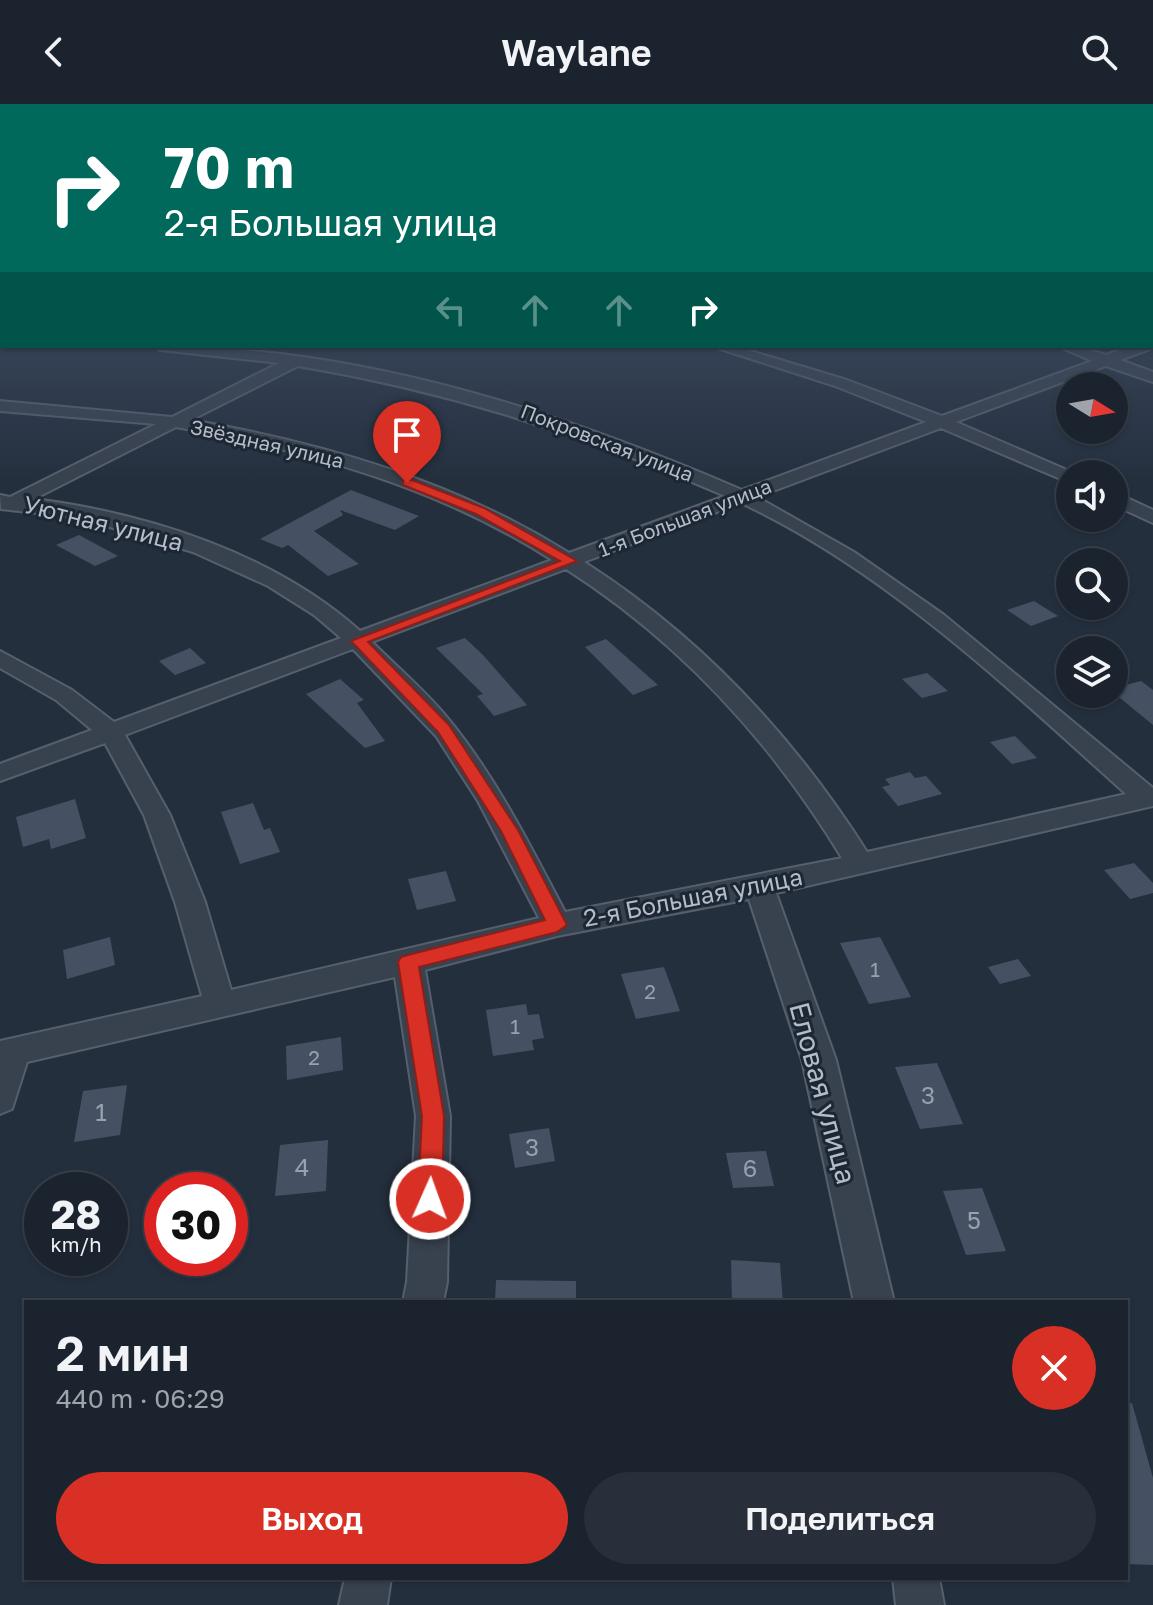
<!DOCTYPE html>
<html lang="ru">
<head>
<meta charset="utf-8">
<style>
	:root { --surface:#1b232e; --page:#282f3a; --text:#f1f3f6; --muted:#a0a4aa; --line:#39404a; --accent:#d93025 }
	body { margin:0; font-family:"Golos Text",sans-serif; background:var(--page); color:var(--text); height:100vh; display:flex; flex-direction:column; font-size:30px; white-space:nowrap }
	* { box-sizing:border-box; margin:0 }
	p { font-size:26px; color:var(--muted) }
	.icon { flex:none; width:44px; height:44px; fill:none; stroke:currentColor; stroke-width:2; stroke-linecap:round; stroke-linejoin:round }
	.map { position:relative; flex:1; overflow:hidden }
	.drawer { position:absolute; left:24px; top:1196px; width:1104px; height:280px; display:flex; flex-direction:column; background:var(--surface); border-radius:0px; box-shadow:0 2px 6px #0004,0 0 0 2px var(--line) }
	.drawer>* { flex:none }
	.top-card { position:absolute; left:0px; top:0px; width:1154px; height:244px; box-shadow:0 2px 6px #0004,0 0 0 2px var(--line); background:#00695c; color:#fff; overflow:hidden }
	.needle { width:52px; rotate:101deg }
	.tools { position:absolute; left:1056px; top:268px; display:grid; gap:16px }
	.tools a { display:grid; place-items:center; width:72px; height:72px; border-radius:50%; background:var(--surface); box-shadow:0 2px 6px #0004,0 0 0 2px var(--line); font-size:40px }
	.speed { position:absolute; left:24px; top:1068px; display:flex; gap:16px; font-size:40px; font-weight:700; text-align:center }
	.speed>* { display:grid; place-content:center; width:104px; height:104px; border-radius:50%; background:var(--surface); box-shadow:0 2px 6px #0004,0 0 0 2px var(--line); line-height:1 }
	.speed small { font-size:20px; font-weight:400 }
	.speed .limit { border:12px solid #d22; background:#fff; color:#111 }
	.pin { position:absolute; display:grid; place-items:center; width:68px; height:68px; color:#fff; margin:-82px -34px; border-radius:50% 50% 50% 0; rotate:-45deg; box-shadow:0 0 8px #0007 }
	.pin .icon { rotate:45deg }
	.me { position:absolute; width:88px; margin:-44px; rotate:2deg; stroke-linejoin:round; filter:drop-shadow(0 0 6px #0008) }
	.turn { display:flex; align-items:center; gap:28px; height:168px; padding:0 32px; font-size:36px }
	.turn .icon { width:104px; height:104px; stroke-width:2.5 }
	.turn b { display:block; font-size:56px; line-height:68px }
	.lanes { display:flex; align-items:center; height:76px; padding:0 32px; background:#0003; justify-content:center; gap:40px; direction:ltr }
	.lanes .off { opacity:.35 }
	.round { display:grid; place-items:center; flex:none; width:84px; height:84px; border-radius:42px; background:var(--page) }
	.summary { display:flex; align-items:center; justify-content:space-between; height:136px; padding:0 32px }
	h1 { font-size:48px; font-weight:600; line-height:60px }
	.button { display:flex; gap:16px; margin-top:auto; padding:16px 32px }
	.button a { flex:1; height:92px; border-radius:48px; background:var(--accent); color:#fff; font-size:32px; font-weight:600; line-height:92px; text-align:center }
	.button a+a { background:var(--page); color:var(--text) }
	header { display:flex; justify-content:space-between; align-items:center; height:104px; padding:0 32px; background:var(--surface); font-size:36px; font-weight:600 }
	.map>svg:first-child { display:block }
	.building { fill:#455162 }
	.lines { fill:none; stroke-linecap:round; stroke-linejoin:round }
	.minor-casing { stroke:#565f6c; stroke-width:4 }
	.minor { fill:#38414e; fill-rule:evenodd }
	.route { fill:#d93025; stroke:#8d1f18; stroke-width:2 }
	.labels { text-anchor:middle; stroke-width:6; stroke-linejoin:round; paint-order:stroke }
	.far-street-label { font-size:20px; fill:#b4bcc9; stroke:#1d2633 }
	.number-label { font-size:20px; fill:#98a1af }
	.street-label { font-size:24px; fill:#b4bcc9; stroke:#1d2633 }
	.near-number-label { font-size:24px; fill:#98a1af }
	.near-street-label { font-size:28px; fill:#b4bcc9; stroke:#1d2633 }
</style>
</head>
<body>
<header><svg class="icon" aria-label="back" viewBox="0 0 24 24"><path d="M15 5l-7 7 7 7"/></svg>Waylane<svg class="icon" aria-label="search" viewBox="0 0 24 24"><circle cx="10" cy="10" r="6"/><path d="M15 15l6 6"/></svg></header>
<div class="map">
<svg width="1153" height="1501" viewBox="0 0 1153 1501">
	<rect width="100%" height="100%" fill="#242f3e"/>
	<path class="building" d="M351,386l68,26 -24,14 -55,-20 3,5 -29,16 45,33 -31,12 -40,-31 -6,3 -22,-9z
		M79,431l39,21 -23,10 -39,-21z
		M1034,497l24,15 -27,10 -24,-16z
		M465,534l18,17 44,50 -33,11 -17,-20 6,-2 -47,-46z
		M606,535l52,46 -25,10 -48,-48z
		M190,544l16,15 -31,12 -16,-14z
		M927,569l21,18 -26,7 -20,-19z
		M340,575l24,21 -7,3 28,38 -20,7 -59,-54z
		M1141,577l12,9v35l-39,-32v-5z
		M1015,632l22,22 -25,6 -22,-22z
		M910,668l5,6 11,-2 16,18 -44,12 -16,-19 8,-2 -5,-6z
		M75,695l11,39 -35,11 -2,-10 -26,8 -7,-30z
		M253,699l11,27 6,-2 10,24 -40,12 -19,-52z
		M1134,759l19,20v10l-23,6 -26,-29z
		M446,767l10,30 -39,9 -9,-31z
		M110,833l5,28 -48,14 -4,-29z
		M880,833l31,60 -42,7 -29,-61z
		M1018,855l13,17 -31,8 -12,-17z
		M664,863l16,44 -44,8 -15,-45z
		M526,900l2,11 11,-1 5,24 -12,2 2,10 -41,6 -7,-46z
		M341,933l2,33 -56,10 -1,-34z
		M937,959l26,61 -43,5 -25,-62z
		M127,981l-7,50 -46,7 9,-51z
		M549,1024l6,33 -40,7 -6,-34z
		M328,1036l-2,51 -51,5 5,-51z
		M766,1047l8,35 -41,2 -7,-35z
		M982,1084l24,63 -40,4 -23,-64z
		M731,1156l49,3 3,39h-51z
		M496,1176l80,1v21h-81z
		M1132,1299l21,75v87l-27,-1v-160z"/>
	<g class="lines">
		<defs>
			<path id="minor" d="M1152,177h1v8h-1z
				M0,226h2v8h-2z
				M1152,241v1l-2,3 -30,11 33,12v10l-47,-16 -150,56 120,52h-6v9l-129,-55 -184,69 97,55 90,63 209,173v18l-377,87 60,167 58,242h-40l-52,-242 -53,-161 -192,37 -132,34 25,146 -3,166 -4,20h-40l4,-20 9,-166 -21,-139 -368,85 -15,47 -12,5v-73l202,-45 -27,-94 -31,-87 -39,-72 -105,38v-17l92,-34 -36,-30 -56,-32v-17l72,39 42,32 227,-84 -27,-23 -46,-29 -75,-34 -113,-34 -79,-9 -1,-14 10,2 146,-73 -156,-13v-10l172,16 107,-54 -119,-13 -7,-4c203,0 402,63 589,144l184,-68 -91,-36 -124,-40h23l113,34 95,36 150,-55 -35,-15h21l28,9 25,-9zM298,262c149,25 289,69 427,130l-156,57c-115,-72 -245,-110 -378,-133zM176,323c133,24 262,60 376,133l-192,71c-86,-77 -213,-118 -326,-132zM741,399c145,68 267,185 385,291l-259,58c-73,-115 -167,-216 -283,-290zM566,465c114,73 206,174 276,289l-277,54c-34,-65 -68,-133 -115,-191 -22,-28 -52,-53 -78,-79zM353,545l83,87 42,65 61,117 -308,72 -26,-88 -35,-87 -45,-80z
				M1114,388l39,18v13l-39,-18z
				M345,1474h46l-4,27h-48z
				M893,1474h46l5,27h-48z"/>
		</defs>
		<use href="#minor" class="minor-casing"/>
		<use href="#minor" class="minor"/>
	</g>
	<linearGradient id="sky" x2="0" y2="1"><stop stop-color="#141a22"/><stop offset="0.44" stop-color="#3f4d63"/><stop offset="1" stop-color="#3f4d63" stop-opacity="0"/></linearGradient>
	<rect width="1153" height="377" fill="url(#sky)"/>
	<path class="route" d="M403,376h9l72,28 93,53 -209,81 81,83 69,105 49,95 -10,7 -138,35 25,149 -2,83 -3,8 -9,3 -8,-3 -4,-8 4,-83 -24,-154 3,-5 7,-2 137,-35 -44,-89 -63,-99 -87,-91 209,-80 -84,-47 -73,-29z"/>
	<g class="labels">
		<g class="far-street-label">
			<text transform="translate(607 339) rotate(21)" y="7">Покровская улица</text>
			<text transform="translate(267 340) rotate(13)" y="7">Звёздная улица</text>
			<text transform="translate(685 414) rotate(-21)" y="7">1-я Большая улица</text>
		</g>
		<g class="number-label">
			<text x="875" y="873">1</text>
			<text x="650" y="895">2</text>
			<text x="515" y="930">1</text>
			<text x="314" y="961">2</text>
		</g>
		<g class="street-label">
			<text transform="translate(103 420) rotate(14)" y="8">Уютная улица</text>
			<text transform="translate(693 794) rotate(-11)" y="8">2-я Большая улица</text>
		</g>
		<g class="near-number-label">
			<text x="928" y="1000">3</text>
			<text x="101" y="1017">1</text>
			<text x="532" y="1052">3</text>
			<text x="302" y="1072">4</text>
			<text x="750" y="1073">6</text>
			<text x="974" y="1125">5</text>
		</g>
		<g class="near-street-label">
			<text transform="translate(823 989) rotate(75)" y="10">Еловая улица</text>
		</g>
	</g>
</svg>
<div class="tools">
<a><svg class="needle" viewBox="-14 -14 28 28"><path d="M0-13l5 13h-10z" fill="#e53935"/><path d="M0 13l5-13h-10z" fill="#a0a4aa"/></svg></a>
<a><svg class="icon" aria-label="sound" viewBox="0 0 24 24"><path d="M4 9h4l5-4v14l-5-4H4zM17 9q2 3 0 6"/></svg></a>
<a><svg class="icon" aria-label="search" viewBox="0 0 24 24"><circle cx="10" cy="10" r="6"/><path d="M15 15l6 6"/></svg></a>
<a><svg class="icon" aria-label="layers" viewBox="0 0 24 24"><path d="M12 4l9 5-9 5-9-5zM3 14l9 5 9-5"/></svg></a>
</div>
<div class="speed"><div>28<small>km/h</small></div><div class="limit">30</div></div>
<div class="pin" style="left:407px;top:379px;background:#d93025"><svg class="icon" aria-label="arrive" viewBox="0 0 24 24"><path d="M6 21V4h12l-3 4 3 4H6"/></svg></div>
<svg class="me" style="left:430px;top:1095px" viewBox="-20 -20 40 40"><circle r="17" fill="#d93025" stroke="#fff" stroke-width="3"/><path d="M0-11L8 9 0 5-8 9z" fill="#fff"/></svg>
<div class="top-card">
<div class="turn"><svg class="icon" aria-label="right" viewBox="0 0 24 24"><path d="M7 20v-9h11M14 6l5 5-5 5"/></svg><div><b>70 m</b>2-я Большая улица</div></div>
<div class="lanes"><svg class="icon off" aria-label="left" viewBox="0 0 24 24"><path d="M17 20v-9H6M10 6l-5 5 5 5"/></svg><svg class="icon off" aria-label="ahead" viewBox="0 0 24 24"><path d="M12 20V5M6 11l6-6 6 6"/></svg><svg class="icon off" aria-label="ahead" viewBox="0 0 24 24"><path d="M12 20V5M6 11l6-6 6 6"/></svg><svg class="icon" aria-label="right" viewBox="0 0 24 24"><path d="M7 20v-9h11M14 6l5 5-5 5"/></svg></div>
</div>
<section class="drawer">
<div class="summary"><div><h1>2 мин</h1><p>440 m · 06:29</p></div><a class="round" style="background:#d93025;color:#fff"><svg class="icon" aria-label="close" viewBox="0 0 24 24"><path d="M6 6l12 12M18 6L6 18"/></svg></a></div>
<div class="button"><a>Выход</a><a>Поделиться</a></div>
</section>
</div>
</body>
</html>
